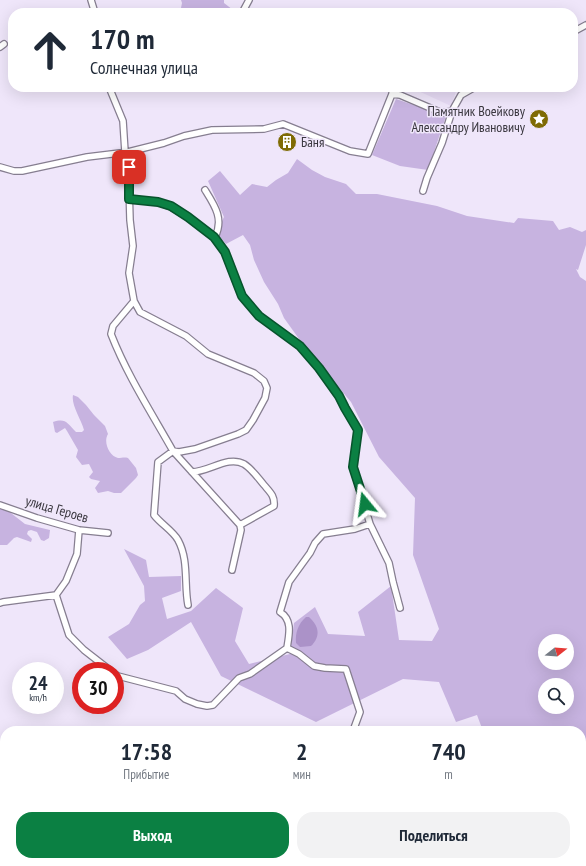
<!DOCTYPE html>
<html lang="ru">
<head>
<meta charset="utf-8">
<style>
	:root { --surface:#fff; --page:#f2f2f3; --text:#1f2937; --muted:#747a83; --accent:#0b8043 }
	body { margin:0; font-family:"PT Sans Narrow",sans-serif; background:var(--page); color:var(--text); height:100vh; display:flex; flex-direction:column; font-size:15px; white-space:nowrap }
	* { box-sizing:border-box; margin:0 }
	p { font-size:13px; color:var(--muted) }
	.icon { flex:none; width:22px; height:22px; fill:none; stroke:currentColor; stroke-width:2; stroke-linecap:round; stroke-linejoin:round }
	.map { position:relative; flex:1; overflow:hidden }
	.side { position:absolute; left:0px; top:726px; width:586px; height:140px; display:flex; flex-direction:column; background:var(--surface); border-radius:16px 16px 0 0; box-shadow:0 4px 16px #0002 }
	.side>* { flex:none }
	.banner { position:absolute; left:8px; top:8px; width:570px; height:84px; border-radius:16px; box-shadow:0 4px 16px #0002; background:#fff; color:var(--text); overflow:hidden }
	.needle { width:26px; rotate:73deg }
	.fabs { position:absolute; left:538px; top:634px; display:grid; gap:8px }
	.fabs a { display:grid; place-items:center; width:36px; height:36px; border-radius:50%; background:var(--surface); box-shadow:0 4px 16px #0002; font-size:20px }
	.speed { position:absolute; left:12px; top:662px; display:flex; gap:8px; font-size:20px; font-weight:700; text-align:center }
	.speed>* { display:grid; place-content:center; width:52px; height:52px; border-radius:50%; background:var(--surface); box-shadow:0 4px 16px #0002; line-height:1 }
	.speed small { font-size:10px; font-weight:400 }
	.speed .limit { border:6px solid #d22; background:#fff; color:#111 }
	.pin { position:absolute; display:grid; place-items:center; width:34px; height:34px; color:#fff; margin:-17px; border-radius:8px; box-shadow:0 2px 6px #0006 }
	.me { position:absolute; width:44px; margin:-22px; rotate:344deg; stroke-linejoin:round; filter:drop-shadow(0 0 3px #0008) }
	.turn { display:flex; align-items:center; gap:14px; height:84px; padding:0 16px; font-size:18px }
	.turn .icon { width:52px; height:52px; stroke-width:2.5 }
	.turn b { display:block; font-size:28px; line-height:34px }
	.eta { display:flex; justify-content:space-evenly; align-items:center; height:68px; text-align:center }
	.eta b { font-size:24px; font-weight:700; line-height:28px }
	.cta { display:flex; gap:8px; margin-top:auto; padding:8px 16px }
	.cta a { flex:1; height:46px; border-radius:16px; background:var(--accent); color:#fff; font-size:16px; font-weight:700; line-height:46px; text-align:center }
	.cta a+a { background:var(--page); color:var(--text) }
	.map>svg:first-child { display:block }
	.built { fill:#e6daf4 }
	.green { fill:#c7b3e0; fill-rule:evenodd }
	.water { fill:#ab92c8 }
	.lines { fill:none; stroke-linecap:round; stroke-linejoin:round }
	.minor-casing { stroke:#867e90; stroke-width:8 }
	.minor { stroke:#fff; stroke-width:5.5 }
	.route-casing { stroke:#07532c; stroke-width:10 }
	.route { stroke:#0b8043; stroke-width:7 }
	.labels { text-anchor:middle; stroke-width:3; stroke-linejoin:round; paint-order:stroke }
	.poi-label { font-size:14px; fill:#3a373f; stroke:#efe6fa; text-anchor:end }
	.street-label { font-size:14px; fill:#3a373f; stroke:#efe6fa }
</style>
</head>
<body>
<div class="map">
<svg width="586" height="866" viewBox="0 0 586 866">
	<rect width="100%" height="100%" fill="#efe6fa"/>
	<path class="built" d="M400,87h65l-9,4 -5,15 -37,-17 -5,2z"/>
	<path class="green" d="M181,0h43v3l13,10h-57l2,-10z
		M396,99l50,17 -18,54 -28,-4 -28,-11z
		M297,159l15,11 13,7 21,7 10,10h21l60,12 30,10 47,7 4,-5 35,3 6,9 11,-3 12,5 4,-2v15l-8,25 -2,-1 4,8 6,4v585h-139l-1,-5h135v-130h-98l-6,-16 -21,7 -17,-40 -36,-3 -87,43 -95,-46 -30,-54 -43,28 -21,9 -19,-22 21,-13 11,-19 5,-4 -1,-15 -20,-37 22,11 3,17 32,-1v15l-19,7 5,21 24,-8 25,-23 27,20 -8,33 14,23 41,-10 4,-31 21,-16 13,27 37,2 -7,-24 33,-26 8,54 33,1 7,-12 -26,-74 2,-57 -36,-41 -28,-55 -44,-52 -23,-32 -6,-14 -14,-22 -10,-22 -4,-15 -7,-10 -17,9 -10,-11 8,-16 -16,-36 12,-10 20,24 12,-11 15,3 9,-7 12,-7zM545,641h22v22h-22zM545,685h22v22h-22z
		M73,395l5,2 8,8 8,10 11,11 3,8c-5,8 1,22 10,24 4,0 6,-1 10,0l8,10 2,7 -2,3 -15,15h-7l-6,-2 -10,2 -3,-5 5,-7 -9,-2 -2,-2 4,-5 -4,-8 -7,1 -6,-8 2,-7 -11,-19 -2,-3 -8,5 -2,-1 -2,-10c13,-4 14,1 23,10h6l2,-2c-3,-11 -13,-25 -11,-35z
		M0,507l7,3 18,14 25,6 -1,8 -5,3 -3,-1 -4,-8 -6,-2 -3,1 -1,3 5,5 -1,3 -14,-5 -3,1 -7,7h-7z"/>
	<path class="water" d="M306,617h3c10,9 12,19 2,29l-11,1 -4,-4c-1,-10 2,-19 10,-26z"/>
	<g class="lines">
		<defs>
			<path id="minor" d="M91,0l4,13
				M242,13l7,-13
				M573,32l13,-7
				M0,47l4,-3
				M109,87l14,34 2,31
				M392,94l8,1 42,18 10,-2
				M128,152l2,68 3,26 -4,27 5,28 6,11 46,24 22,18 46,19 10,8 3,7 -2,10 -12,22 -7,10 -8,4 -43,15 -16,3 -6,-1c-22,-39 -46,-76 -62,-117l2,-8 21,-25
				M0,167l14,4h8l65,-14 41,-5 36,-9 20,-7 28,-6 52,-1 19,-5 67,27 18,3 24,-60 1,-7
				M205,190c10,16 19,29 10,47
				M423,191l4,-13 15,-35 10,-32 9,-16 14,-8
				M129,199l29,3 13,5 17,10 27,20 10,15 17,44 17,20 41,30 19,22 20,28 6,12 13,22 -5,37 17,57 -15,5 -32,5 -8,9 -5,10 -21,29 -9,30c13,8 9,23 7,36
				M192,472c17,0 36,-17 52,-8 8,5 14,14 20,21 6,7 11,11 10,21l-34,19
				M0,505l37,13 42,12 29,3
				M370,524l19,39 4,19 7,26
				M79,530l-2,24 -11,27 -10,14 13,40 15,15 27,21
				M0,603l3,-1 53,-7
				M188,605c-4,-21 1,-45 -10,-65 -5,-9 -17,-16 -24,-25l4,-53 15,-11 67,74 1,5 -9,40
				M287,648l12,6 15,12 11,2 21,1 14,43 -7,19
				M115,674l3,2 58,15 9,8 12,5 10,2 6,-1 26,-27 11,-4 37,-26
				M417,861l5,5"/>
		</defs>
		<use href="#minor" class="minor-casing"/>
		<use href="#minor" class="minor"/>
	</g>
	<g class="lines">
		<defs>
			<path id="route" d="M129,167v32l29,3 13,4 17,11 26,20 11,15 17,44 17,20 41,30 19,22 20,28 6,12 13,22 -5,37 12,37"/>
		</defs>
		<use href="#route" class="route-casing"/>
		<use href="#route" class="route"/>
	</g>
	<defs>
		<symbol id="sight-disc" viewBox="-11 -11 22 22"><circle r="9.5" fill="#7f6b04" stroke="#efe6fa"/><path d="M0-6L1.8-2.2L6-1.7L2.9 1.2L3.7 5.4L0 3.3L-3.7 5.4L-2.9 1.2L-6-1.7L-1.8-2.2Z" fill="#fff"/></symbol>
		<symbol id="building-disc" viewBox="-11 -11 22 22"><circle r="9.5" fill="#7f6b04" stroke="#efe6fa"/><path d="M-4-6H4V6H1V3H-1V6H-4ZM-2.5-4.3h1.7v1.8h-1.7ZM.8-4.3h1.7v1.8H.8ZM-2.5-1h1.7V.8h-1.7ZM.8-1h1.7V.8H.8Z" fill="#fff"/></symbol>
	</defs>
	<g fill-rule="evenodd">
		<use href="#sight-disc" x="528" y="108" width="22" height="22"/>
		<use href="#building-disc" x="276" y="131" width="22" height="22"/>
	</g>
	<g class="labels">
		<g class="poi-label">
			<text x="525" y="116">Памятник Воейкову<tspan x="525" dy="16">Александру Ивановичу</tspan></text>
			<text x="301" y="147" text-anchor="start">Баня</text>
		</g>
		<g class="street-label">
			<text transform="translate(57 509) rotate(16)" y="5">улица Героев</text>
		</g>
	</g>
</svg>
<div class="fabs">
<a><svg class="needle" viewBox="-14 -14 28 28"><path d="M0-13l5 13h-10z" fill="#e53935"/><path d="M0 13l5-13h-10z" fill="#747a83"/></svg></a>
<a><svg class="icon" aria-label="search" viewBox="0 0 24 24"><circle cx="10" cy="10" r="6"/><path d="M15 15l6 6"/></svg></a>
</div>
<div class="speed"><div>24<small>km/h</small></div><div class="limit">30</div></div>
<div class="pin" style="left:129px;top:167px;background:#d93025"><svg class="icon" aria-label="arrive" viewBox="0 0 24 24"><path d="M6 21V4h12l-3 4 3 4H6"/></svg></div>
<svg class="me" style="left:365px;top:504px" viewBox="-20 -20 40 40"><path d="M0-17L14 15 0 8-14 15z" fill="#0b8043" stroke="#fff" stroke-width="4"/></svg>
<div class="banner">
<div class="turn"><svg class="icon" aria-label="ahead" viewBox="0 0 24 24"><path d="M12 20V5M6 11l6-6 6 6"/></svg><div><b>170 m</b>Солнечная улица</div></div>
</div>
<section class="side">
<div class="eta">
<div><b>17:58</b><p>Прибытие</p></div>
<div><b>2</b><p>мин</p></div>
<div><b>740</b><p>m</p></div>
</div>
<div class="cta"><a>Выход</a><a>Поделиться</a></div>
</section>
</div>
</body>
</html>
